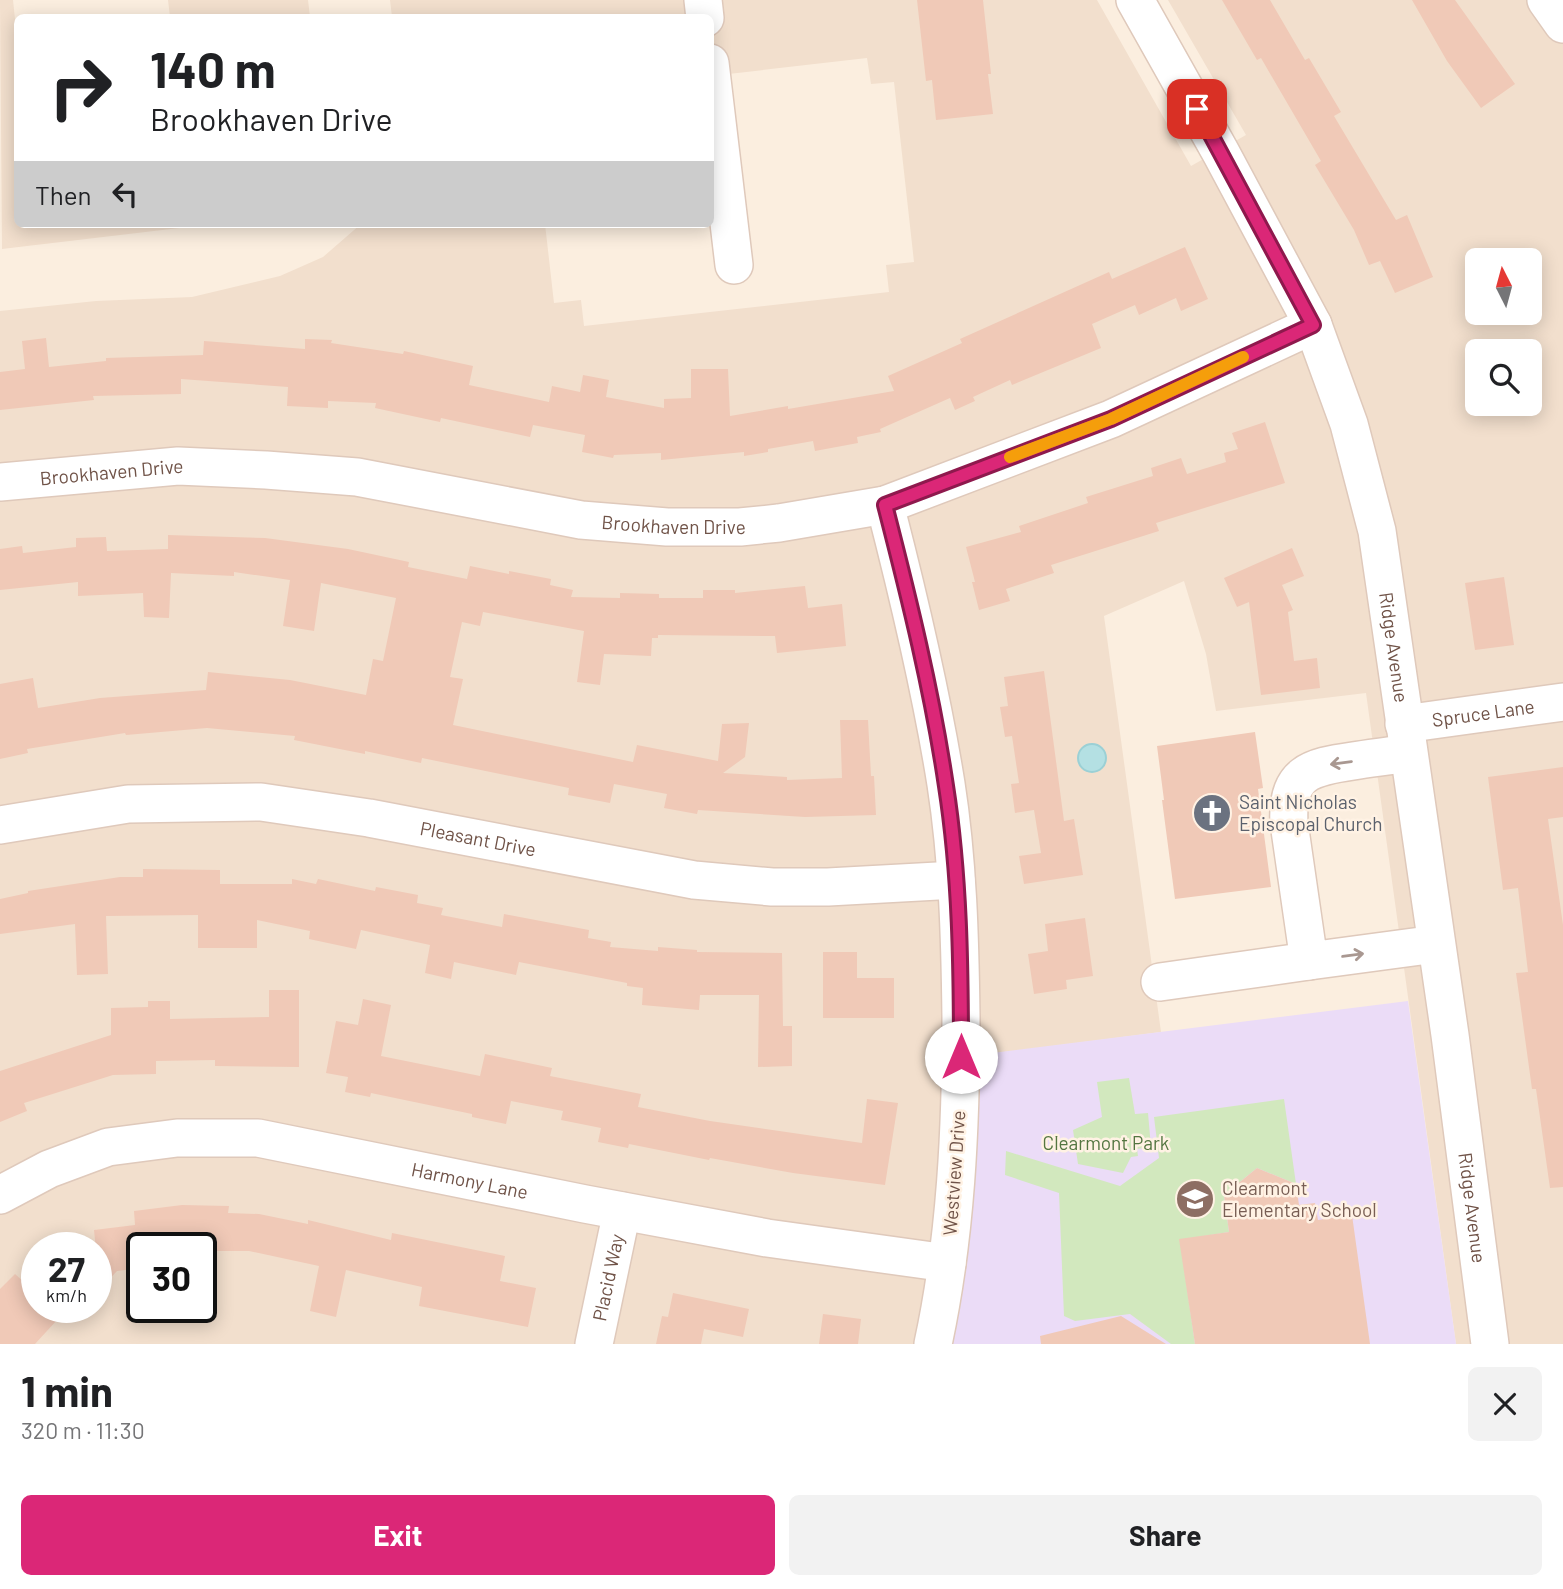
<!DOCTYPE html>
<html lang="en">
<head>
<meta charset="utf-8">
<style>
	:root { --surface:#fff; --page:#f2f2f2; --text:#202124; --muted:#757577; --accent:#db2777 }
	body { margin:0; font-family:Barlow,sans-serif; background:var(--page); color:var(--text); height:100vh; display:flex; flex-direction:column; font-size:26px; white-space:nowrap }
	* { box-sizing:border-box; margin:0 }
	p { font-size:23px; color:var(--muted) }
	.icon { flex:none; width:38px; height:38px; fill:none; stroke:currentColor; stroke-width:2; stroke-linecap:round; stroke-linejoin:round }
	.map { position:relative; height:1344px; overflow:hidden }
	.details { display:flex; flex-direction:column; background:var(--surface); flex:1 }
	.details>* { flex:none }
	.guide { position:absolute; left:14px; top:14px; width:700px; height:214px; border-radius:10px; box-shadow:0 4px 18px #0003; background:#fff; color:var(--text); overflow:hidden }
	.needle { width:46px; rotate:354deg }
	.buttons { position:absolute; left:1465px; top:248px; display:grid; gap:14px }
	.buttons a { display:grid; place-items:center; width:77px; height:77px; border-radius:10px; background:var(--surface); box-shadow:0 4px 18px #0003; font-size:35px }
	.speed { position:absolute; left:21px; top:1232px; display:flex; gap:14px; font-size:35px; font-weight:700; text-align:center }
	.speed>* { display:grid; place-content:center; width:91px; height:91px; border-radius:50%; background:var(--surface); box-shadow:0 4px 18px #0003; line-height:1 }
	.speed small { font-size:18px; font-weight:400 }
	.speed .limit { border:4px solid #111; border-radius:10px; background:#fff; color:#111 }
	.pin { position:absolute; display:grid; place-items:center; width:60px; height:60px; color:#fff; margin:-30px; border-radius:14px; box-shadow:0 4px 10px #0006 }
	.me { position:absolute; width:77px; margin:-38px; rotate:0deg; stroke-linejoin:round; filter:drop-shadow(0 0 5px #0008) }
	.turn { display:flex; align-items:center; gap:24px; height:147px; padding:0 21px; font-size:32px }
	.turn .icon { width:91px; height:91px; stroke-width:2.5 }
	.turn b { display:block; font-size:49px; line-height:60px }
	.then { display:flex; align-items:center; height:66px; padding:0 21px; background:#0003; gap:14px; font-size:26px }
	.round { display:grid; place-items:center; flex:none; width:74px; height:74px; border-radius:10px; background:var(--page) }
	.headline { display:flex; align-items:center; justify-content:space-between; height:119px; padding:0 21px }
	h1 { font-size:42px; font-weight:700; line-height:52px }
	.button { display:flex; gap:14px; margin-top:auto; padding:14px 21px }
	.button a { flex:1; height:80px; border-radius:10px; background:var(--accent); color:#fff; font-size:28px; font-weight:700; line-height:80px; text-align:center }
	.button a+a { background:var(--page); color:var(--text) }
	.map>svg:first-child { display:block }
	.residential { fill:#f2dfcd; fill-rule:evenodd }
	.education { fill:#ebdcf7 }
	.green { fill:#d2e8be }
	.water { fill:#b4e0e3; stroke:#9bd0d5; stroke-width:2 }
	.building { fill:#f0c9b7 }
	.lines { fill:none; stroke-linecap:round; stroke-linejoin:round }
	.minor-casing { stroke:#dfc9bb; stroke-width:40 }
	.minor { stroke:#fff; stroke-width:37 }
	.oneway { stroke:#a99891 }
	.route-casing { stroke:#8e194d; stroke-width:18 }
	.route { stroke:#db2777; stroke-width:12 }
	.slow { stroke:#f59e0b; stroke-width:12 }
	.labels { text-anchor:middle; stroke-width:5; stroke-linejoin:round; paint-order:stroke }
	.street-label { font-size:19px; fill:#705348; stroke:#fff2e4 }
	.worship-label { font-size:19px; fill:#5b616d; stroke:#fff2e4; text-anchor:start }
	.park-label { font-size:19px; fill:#547641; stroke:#fff2e4 }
	.education-label { font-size:19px; fill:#785e54; stroke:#fff2e4; text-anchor:start }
</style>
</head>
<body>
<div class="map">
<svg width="1563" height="1344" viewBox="0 0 1563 1344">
	<rect width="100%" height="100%" fill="#fbeedf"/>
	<path class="residential" d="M0,0h13l4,38 1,186h195l-211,25z
		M168,0h140l2,17h-140z
		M390,0h707l94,166 55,-31 -78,-135h395v1344h-107l-90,-651 -150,18 -10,-57 -22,-73 -80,35 57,416 -200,26 -28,286h-933v-1033l96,-10 96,-4 88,-21 43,-19 38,-33h184l9,79 27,-3 3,26 305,-34 -3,-27 28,-3 -20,-180 -23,2 -4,-26 -156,18 -1,-58 -318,-1zM1477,261h53v52h-53zM1477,352h53v52h-53zM37,1248h59v59h-59zM142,1248h59v59h-59z"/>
	<path class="education" d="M1408,1001l48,343h-523l28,-287z"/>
	<path class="green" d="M1129,1078l6,36 13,-1 3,34 -14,2 1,7 -7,1 -8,16 -45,-9 -5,-34 29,-13 -5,-35z
		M1284,1099l12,85 -39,-16 -33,27 5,37 -49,8 15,104h-24l-41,-30 -55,7 -11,-5 -5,-123 -54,-18 1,-24 114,35 39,-28 -5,-41z"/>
	<path class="water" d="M1078 758a14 14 0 1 1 28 0a14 14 0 1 1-28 0Z"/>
	<path class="building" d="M917,0h66l8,74h-3l5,40 -57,6 -4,-40 -6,1z
		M1222,0h48l35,60 4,-2 32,54 -7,4 62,104 11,-5 26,62 -38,16 -15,-32 -11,4 -15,-35 -39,-65 6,-4 -60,-103 -4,2z
		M1412,0h43l60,84 -34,24 -34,-47z
		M1185,247l23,52 -27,12 -5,-13 -37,17 -4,-10 -43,19 9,24 -89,37 -2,-5 -37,17 2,4 -20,9 -5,-12 -70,31 1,3 -24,5 1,6 -43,8 -2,-10 -45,8v3l-24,4v-4l-83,8v-7l-47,2 -1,3 -31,-6 3,-17 -52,-10 -3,12 -89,-19 -1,4 -65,-14 1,-5 -48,-2v7l-41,-2 1,-19 -107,-8v15l-88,2 1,4 -94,10v-38l25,-3 -3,-28 24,-3 3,29 57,-6v-3l97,-3 1,-14 101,8v-10l27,1 -1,3 72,11 1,-3 69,15 -4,19 80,17 3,-16 28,6 3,-17 26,5 -3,17 58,11v-9l27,-1v-29h37l2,47 58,-10v3l106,-18 -6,-15 74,-33 -2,-4 149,-67 3,7z
		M1265,422l20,61 -129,40 3,8 -108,34 3,8 -48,16 4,12 -31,9 -7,-28h3l-9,-35 55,-15 -2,-6 69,-23 -2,-6 67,-21 -2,-8 30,-10 6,16 39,-12 -2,-9 14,-4 -6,-16z
		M168,535l97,3 83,11 61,13 -1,5 59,12 3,-13 39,8v-3l42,8 -1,6 23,5 -2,7 49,1v-5l39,1v4h44v-8h32v3l70,-7 3,22 34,-4 4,42 -69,7 -2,-17 -117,-1v3h-6l-1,18 -47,-2 -4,31 -23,-3 7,-51 -101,-19 -3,14 -18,-4 -12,55 13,2 -10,46 180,37 4,-17 81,16 4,-37 27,-1 -4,34 -22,16 64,4v3l55,-2 -2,-58h28l3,56h3l2,39 -71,2 -107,-7 -1,4 -33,-6 3,-14 -53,-10 -4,19 -42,-8 1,-7 -147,-30 -1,5 -56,-12v3l-71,-14 1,-4 -88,-8 -81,7 -1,-2 -98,16 1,4 -28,6v-75l33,-6 5,30 62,-10 106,-8 2,-18 82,8 76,15 7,-36 10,2 13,-63 -75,-15 -7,48 -31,-5 7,-46 -56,-8v4l-63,-3 -2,45 -25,-1 -1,-24 -65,3v-14l-78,8v-41l22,-3 1,7 53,-6v-9l30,-1 1,14 61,-2z
		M1292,548l12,28 -22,9 11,25 -5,2 6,49 23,-3 3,30 -59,7 -12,-93 -12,5 -13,-29z
		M1504,577l10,68 -39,5 -10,-67z
		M1044,671l20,150 10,-2 9,56 -59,9 -5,-28 22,-3 -7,-43 -19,3 -4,-29 8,-1 -7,-47 -7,1 -5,-30 8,-1 -4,-29z
		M1255,732l8,56 -5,1 13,98 -96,12 -13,-99h2l-7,-54z
		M1563,767v50l-15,2 15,106v262l-13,1 -14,-99h-4l-16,-116 12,-1 -10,-84 -15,2 -15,-113z
		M143,869l77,1v14h72v-5l24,5 2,-5 57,12 1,-4 42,8 -1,8 26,5 -2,7 61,12 2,-13 42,8 43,8 -1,8 23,4 -1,5 48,4v-4l39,3v2l85,1 1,73h9v40l-34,1 1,-72h-59l-1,15 -57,-5 1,-17 -16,-2v-3l-108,-21 -3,13 -62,-13 -3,17 -26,-6 5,-28 -69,-15 -5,19 -47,-10 1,-8 -53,-11v28h-59v-33l-92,1 2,58 -31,1 -2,-51 -75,10v-35l28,-6v-2l92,-14h23z
		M1085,918l8,58 -27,4 1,9 -33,5 -6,-40 20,-3 -3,-27z
		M823,952h34v26h37v40h-71z
		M269,990h30v77l-84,-1v-6l-59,1v13l-43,1 -89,28 3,8 -27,11v-51l111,-36v-27l37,-1v-6h22v18l99,-2z
		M363,999l28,6 -10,51 99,20 5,-22 67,14 -2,8 91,18 -3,13 72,14 152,22 5,-44 31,4 -13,82 -92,-12 -83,-15 -1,2 -80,-16 -1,4 -30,-6 3,-14 -40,-8 2,-9 -52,-10 -5,23 -34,-7v-3l-101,-21 -1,4 -25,-5 3,-15 -22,-4 10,-52 22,4z
		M1257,1168l39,16 3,21 16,-2 3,17 34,-5 18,129h-175l-16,-105 50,-7 -5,-37z
		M182,1205l47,1 -1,7 31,1 49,10v-4l83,20 1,-7 113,23 -5,25 36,7 -8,39 -109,-21 3,-19 -76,-17 -10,47 -26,-6 9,-45 -70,-15h-48v-3h-59v20l-25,3 -17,18 -6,-59 41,-5 -1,-14z
		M37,1268v39h32l-34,37h-35v-55l15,-15 9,8z
		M673,1293l76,16 -6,28 -39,-8 -3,15h-45l6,-28 6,1z
		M823,1314l38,5 -3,25h-39z
		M1121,1316l45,28h-125l-1,-8z"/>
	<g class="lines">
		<defs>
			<g id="minor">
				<path d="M703,0l2,18"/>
				<path id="s1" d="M1135,0l86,153 92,172 36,99 28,107 73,504 40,309"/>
				<path d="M1546,0l17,24"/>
				<path d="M710,63l24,202"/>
				<path id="s2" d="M0,482l178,-16 88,4 91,7 224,43 86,7h73l39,-4 106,-18 226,-86 202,-94"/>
				<path d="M885,505c24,93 46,185 61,279 12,77 14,155 15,233 0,110 -5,220 -28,327"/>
				<path id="s3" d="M1404,724l159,-22"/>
				<path d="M1408,753c-18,3 -36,5 -55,8 -43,6 -67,12 -64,62l20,138 127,-17"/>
				<path id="s4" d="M0,825l128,-21 133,-2 108,16 325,62 78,7h56l128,-7"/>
				<path d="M1160,982l149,-21"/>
				<path id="s5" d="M0,1195l49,-26 59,-22 69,-9h81l327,66 182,34 180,25"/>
				<path id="s6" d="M594,1344l28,-133"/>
			</g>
		</defs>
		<use href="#minor" class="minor-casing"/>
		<use href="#minor" class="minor"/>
	</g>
	<defs><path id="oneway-shaft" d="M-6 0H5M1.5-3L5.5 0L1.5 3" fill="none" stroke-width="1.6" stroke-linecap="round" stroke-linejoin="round" transform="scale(1.75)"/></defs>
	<g class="oneway">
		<use href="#oneway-shaft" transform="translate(1341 763) rotate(172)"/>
		<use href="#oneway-shaft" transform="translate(1353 955) rotate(-8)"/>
	</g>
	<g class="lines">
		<defs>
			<path id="route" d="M961,1057c0,-90 -1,-181 -15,-271 -14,-95 -37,-188 -61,-281l226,-86 202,-94 -116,-216"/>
		</defs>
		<use href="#route" class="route-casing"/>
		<use href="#route" class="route"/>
		<path class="slow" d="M1010,457l101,-38 132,-62"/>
	</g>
	<defs>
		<symbol id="church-disc" viewBox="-11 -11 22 22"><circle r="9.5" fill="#6b7280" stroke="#fff2e4"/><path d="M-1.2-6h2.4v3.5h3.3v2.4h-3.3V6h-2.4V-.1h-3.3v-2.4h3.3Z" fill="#fff"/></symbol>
		<symbol id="school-disc" viewBox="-11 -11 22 22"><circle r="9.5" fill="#8d6e63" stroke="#fff2e4"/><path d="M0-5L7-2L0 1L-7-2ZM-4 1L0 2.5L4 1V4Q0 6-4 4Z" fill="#fff"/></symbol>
	</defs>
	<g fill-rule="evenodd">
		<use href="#church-disc" x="1190" y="791" width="44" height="44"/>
		<use href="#school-disc" x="1173" y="1177" width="44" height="44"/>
	</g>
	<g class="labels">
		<g class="street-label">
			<text dy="7" stroke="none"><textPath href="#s2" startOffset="112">Brookhaven Drive</textPath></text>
			<text dy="7" stroke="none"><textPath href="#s2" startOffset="679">Brookhaven Drive</textPath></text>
			<text dy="7" stroke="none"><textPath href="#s1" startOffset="704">Ridge Avenue</textPath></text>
			<text dy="7" stroke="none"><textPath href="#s3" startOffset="80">Spruce Lane</textPath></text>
			<text dy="7" stroke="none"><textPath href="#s4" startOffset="483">Pleasant Drive</textPath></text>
			<text transform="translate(954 1173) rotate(-86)" y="7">Westview Drive</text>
			<text dy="7" stroke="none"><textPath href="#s5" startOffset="485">Harmony Lane</textPath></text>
			<text dy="7" stroke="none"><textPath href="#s1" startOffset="1270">Ridge Avenue</textPath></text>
			<text dy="7" stroke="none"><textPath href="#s6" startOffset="68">Placid Way</textPath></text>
		</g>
		<g class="worship-label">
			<text x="1239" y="809">Saint Nicholas<tspan x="1239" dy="22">Episcopal Church</tspan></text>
		</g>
		<g class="park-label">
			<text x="1106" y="1150">Clearmont Park</text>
		</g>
		<g class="education-label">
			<text x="1222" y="1195">Clearmont<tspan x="1222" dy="22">Elementary School</tspan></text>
		</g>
	</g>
</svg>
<div class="buttons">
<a><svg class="needle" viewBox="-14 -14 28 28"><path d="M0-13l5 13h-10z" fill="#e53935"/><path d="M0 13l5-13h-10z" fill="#757577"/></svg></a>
<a><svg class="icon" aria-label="search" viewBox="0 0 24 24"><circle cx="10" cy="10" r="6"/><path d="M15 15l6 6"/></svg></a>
</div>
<div class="speed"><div>27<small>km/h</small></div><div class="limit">30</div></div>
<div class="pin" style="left:1197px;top:109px;background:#d93025"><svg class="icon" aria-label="arrive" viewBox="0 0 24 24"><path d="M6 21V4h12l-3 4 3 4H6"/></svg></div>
<svg class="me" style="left:961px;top:1057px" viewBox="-20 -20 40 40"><circle r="19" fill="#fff"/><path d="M0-13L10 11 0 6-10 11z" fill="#db2777"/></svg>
<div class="guide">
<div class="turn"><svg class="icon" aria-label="right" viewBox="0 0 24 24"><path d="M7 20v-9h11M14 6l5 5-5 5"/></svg><div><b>140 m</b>Brookhaven Drive</div></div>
<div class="then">Then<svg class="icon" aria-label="left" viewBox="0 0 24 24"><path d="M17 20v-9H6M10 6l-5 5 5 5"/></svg></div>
</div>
</div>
<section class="details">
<div class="headline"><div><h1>1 min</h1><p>320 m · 11:30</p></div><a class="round"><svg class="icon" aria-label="close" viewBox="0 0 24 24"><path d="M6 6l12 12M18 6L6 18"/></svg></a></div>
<div class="button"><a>Exit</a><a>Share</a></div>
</section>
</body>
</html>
